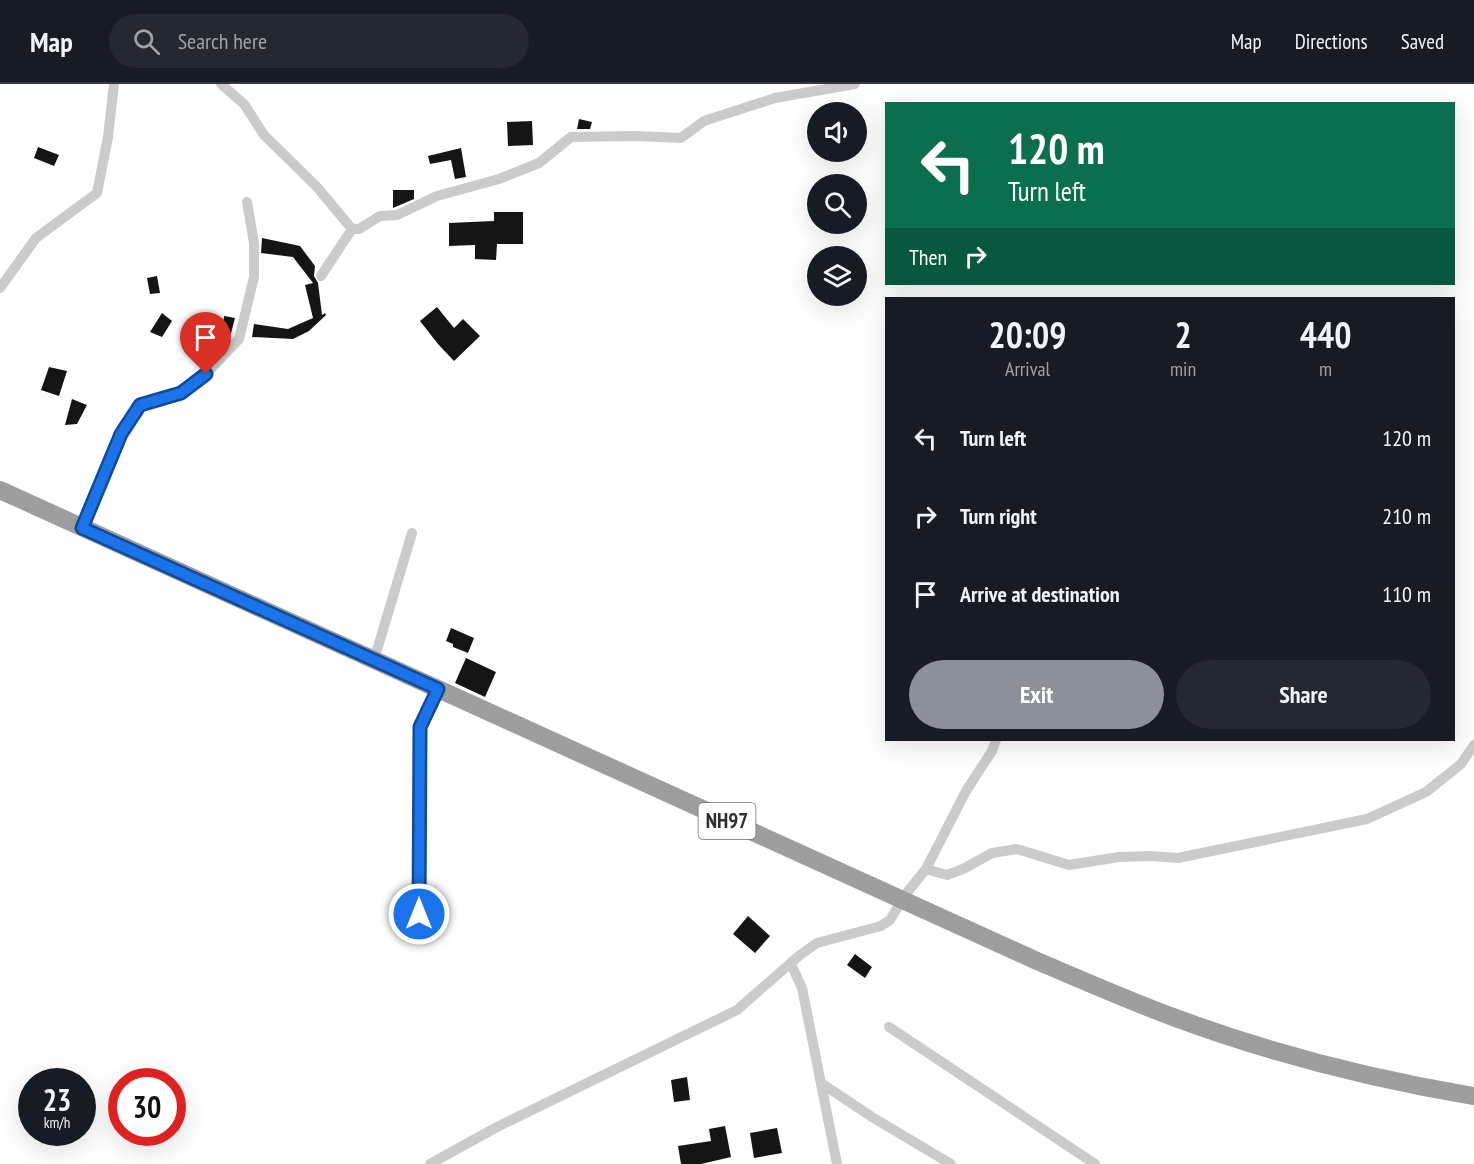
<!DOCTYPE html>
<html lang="en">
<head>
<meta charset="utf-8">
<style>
	:root { --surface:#171b24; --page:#242831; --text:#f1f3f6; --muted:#9ea1a6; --line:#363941; --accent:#8c9099 }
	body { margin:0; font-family:"PT Sans Narrow",sans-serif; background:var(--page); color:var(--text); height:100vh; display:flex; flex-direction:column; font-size:22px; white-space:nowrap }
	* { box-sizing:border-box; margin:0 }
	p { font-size:20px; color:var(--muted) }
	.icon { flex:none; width:33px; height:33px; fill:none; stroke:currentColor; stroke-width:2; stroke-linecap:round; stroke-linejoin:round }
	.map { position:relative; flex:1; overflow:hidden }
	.side { position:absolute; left:885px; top:213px; width:570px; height:444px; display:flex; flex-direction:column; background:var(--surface); border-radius:0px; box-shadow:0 6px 24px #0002 }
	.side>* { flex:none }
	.hud { position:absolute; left:885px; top:18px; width:570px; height:183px; border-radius:0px; box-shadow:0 6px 24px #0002; background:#0b6e4f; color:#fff; overflow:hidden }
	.buttons { position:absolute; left:807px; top:18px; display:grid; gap:12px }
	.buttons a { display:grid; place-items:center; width:60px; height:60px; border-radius:50%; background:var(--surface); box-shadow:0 6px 24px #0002; font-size:30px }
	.speed { position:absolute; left:18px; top:984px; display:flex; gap:12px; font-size:30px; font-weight:700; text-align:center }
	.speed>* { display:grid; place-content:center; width:78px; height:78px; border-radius:50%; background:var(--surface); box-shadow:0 6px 24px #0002; line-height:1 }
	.speed small { font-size:15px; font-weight:400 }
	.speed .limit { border:9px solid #d22; background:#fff; color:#111 }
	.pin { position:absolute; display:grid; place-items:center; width:51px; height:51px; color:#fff; margin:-62px -26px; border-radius:50% 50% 50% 0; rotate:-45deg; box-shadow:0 0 6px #0007 }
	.pin .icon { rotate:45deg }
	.me { position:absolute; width:66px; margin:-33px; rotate:0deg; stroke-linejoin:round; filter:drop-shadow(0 0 4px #0008) }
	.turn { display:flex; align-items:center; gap:21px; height:126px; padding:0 24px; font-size:27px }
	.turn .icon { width:78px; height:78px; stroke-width:2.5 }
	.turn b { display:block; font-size:42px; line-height:51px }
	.then { display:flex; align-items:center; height:57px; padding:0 24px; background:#0003; gap:12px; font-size:22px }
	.eta { display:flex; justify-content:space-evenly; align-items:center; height:102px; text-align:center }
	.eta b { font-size:36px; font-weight:600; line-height:42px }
	.primary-button { display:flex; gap:12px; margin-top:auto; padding:12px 24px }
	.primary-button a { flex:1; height:69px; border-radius:36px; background:var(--accent); color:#fff; font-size:24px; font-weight:600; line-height:69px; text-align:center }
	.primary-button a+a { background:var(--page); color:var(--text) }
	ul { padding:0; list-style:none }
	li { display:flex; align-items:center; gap:18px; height:78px; padding:0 24px }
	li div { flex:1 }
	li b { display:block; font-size:22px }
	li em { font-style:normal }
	header { display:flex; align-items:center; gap:36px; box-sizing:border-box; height:84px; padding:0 30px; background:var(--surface); border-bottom:2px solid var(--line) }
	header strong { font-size:28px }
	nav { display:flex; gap:33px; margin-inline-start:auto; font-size:21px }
	.search { width:420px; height:54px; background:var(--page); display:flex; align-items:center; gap:15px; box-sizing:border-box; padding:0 21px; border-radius:33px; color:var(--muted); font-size:22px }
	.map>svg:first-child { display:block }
	.building { fill:#151515 }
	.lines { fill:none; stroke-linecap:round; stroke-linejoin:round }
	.minor { stroke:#cbcbcb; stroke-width:10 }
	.trunk { stroke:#9e9e9e; stroke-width:18 }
	.route-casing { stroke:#114b97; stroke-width:15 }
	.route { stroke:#1a73e8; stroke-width:10 }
	.labels { text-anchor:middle; stroke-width:6; stroke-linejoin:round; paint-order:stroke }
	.shield { fill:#fff; stroke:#6d6d6d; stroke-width:1.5 }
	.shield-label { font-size:21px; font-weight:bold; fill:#2e2e2e }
</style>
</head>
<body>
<header>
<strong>Map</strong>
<div class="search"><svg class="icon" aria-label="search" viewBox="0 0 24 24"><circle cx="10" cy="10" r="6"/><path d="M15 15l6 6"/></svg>Search here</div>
<nav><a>Map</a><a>Directions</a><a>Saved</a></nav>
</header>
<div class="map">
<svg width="1474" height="1080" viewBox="0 0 1474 1080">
	<rect width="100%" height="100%" fill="#fff"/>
	<path class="building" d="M579,35l13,3 -2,7h-13z
		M532,37l1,24 -25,1 -1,-24z
		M38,63l21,8 -5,11 -20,-8z
		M461,64l5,29 -11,2 -4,-19 -21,4 -2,-8z
		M393,106h21v9l-21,9z
		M494,128h29v32h-26l-1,16 -21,-1v-14l-26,1v-23l45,-2z
		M262,154l38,8 15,20 -1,10 4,7 4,32 3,-2 1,2 -17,16 -16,8 -41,-2 2,-13 34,5 25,-11 -8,-33 8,-2 -20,-26 -32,-4z
		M157,192l3,17 -10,1 -3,-16z
		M437,223l17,21 9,-9 17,17 -26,25 -16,-17 -18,-23z
		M162,229l10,8 -10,16 -12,-5z
		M224,232l11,2 -5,19 -8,9z
		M49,283l18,4 -8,25 -18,-6z
		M72,315l15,6 -10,19 -12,1z
		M451,544l23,10 -6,15 -15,-6v-3l-7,-3z
		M466,574l30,14 -11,25 -30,-14z
		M748,832l22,20 -15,17 -22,-19z
		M855,870l17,13 -7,11 -18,-13z
		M687,993l3,23 -16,2 -3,-22z
		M725,1042l6,31 -30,7h-20l-3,-18 33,-5 -2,-12z
		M777,1044l5,25 -28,5 -4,-25z"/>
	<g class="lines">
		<path class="minor" d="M221,0l23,20 20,31 53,52 35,42h7l21,-13 17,-1 40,-19 62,-17 40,-16 32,-26 65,-1 45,2 23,-17 71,-23 80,-14
			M321,192l31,-47
			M0,204l36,-50 61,-45 11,-56 6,-53
			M82,444l39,-94 19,-29 41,-12 25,-19 33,-35 15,-62v-34l-7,-41
			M374,576l38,-127
			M926,785l21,6 16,-6 29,-16 25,-4 52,16 50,-8 32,-1 27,2 189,-39 59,-27 35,-28 13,-19
			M419,830l1,-187 18,-38
			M791,880l11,24 35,176
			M889,943l206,137
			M821,999l51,34 79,47
			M430,1080l67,-37 240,-117 63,-55 17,-12 64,-17 9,-6 15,-25 21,-26 40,-78 26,-40 4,-11"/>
		<path class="trunk" d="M0,406l1037,471c45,19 90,39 136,56 97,36 198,62 301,79"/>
	</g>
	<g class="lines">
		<defs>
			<path id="route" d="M206,290l-25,19 -41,12 -19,29 -39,94 356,161 -18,38 -1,187"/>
		</defs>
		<use href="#route" class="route-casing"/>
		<use href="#route" class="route"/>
	</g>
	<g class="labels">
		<rect class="shield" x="698.5" y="719" width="57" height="36" rx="4.5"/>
		<g class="shield-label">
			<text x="727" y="744">NH97</text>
		</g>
	</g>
</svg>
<div class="buttons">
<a><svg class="icon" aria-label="sound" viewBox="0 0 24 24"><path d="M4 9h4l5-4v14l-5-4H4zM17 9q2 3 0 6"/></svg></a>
<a><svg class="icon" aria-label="search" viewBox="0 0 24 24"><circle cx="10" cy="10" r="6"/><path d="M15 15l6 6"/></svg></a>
<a><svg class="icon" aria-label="layers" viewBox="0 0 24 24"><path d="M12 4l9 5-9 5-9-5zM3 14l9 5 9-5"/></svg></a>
</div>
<div class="speed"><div>23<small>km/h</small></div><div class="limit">30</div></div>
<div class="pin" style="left:206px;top:290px;background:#d93025"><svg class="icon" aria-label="arrive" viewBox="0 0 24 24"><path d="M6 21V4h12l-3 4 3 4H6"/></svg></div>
<svg class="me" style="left:419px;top:830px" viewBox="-20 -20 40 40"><circle r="17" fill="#1a73e8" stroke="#fff" stroke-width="3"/><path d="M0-11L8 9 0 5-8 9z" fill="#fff"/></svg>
<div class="hud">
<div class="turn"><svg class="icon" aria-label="left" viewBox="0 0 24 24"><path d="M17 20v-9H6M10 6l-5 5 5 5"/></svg><div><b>120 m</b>Turn left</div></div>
<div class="then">Then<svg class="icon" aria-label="right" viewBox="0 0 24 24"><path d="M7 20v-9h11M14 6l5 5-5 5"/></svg></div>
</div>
<section class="side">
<div class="eta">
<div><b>20:09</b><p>Arrival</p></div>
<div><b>2</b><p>min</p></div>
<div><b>440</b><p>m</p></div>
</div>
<ul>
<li><svg class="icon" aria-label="left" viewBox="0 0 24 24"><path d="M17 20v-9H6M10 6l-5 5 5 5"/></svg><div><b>Turn left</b></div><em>120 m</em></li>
<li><svg class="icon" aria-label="right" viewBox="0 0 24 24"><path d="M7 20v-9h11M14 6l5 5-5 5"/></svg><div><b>Turn right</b></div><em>210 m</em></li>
<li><svg class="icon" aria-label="arrive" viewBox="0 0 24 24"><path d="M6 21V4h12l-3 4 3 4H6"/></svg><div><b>Arrive at destination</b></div><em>110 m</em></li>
</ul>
<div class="primary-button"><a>Exit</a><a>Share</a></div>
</section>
</div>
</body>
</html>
